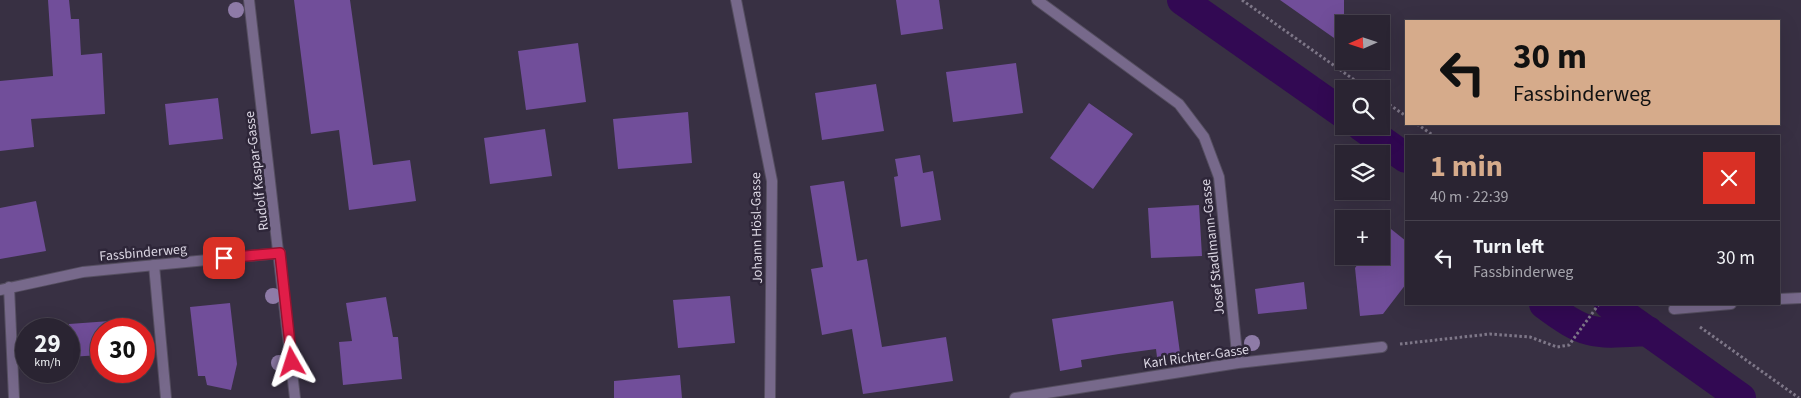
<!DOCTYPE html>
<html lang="en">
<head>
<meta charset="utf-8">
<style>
	:root { --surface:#2a2432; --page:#36303e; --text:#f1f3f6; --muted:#a5a4ac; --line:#46414d; --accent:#d6ab8b }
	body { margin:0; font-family:"Source Sans 3",sans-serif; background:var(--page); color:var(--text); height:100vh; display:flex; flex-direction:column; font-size:19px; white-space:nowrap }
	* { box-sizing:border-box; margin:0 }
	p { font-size:16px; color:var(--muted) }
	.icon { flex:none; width:28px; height:28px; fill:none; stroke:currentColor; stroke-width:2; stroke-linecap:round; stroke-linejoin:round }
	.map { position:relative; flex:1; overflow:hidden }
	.side { position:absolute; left:1405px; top:135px; width:375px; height:170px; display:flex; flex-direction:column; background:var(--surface); border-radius:0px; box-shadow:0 5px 20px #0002,0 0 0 1px var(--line) }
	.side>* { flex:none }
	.hud { position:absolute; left:1405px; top:20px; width:375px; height:105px; border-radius:0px; box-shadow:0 5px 20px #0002,0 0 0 1px var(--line); background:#d6ab8b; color:#111; overflow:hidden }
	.needle { width:32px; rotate:267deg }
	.buttons { position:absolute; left:1335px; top:15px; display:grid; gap:10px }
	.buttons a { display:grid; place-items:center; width:55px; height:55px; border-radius:0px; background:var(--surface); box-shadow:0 5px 20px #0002,0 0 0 1px var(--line); font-size:25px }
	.speed { position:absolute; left:15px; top:318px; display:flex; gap:10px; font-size:25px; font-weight:700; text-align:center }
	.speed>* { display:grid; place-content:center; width:65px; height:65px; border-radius:50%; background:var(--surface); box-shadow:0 5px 20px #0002,0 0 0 1px var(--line); line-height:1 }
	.speed small { font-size:12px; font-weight:400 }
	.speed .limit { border:8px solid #d22; background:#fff; color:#111 }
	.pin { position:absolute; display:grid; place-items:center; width:42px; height:42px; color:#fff; margin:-21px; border-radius:10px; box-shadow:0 2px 8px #0006 }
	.me { position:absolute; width:55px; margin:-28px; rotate:354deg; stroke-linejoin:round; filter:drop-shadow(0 0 4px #0008) }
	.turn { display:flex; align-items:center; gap:18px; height:105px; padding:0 25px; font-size:22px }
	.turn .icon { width:65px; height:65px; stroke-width:2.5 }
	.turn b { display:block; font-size:35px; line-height:42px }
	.round { display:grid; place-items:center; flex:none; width:52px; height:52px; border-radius:0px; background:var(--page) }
	.head { display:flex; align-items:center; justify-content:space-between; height:85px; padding:0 25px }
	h1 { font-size:30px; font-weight:700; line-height:38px; color:var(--accent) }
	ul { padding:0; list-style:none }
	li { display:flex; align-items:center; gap:15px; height:75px; padding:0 25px; border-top:1px solid var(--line) }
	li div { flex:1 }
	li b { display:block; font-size:19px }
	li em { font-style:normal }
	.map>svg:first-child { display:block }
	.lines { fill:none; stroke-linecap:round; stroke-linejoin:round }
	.canal { stroke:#320953; stroke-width:30 }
	.building { fill:#714e9a }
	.lane-casing { stroke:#554e60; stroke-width:12 }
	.street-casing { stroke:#554e60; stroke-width:12 }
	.path { stroke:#7e7788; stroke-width:3; stroke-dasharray:2.5 2.5; stroke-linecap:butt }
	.lane { stroke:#77698b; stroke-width:10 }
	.street { stroke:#77698b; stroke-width:10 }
	.tree { fill:#8e7ba7 }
	.route-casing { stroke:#92132f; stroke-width:12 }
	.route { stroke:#e11d48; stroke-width:9 }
	.labels { text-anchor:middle; stroke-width:5; stroke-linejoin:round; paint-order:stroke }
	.street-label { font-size:14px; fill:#dbd6e3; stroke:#2e2639 }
</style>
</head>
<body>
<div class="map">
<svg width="1801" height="398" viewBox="0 0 1801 398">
	<rect width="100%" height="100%" fill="#383043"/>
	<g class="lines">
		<path class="canal" d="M1182,0l162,114
			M1361,126l45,32
			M1544,304c44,33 51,30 104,27
			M1609,304l132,94"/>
	</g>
	<path class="building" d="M48,0h21l2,19h8l2,36 21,-2 3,61 -74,5 3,28 -34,4v-70l53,-5z
		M294,0h56l23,165 37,-5 6,41 -67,9 -10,-80 -28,4z
		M896,0h43l4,29 -42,6z
		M1280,0h64v45z
		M578,43l8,59 -60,8 -8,-59z
		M1016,63l7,50 -70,9 -7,-50z
		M876,84l8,47 -62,9 -7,-47z
		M218,98l5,41 -54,6 -4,-41z
		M1089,103l44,31 -40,55 -43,-31z
		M688,112l4,51 -74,6 -5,-50z
		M545,129l7,47 -62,8 -6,-46z
		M920,155l3,18 10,-2 8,49 -40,7 -7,-50 4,-1 -3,-17z
		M844,181l13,80 10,-2 15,88 64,-10 7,44 -90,13 -11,-65 -30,6 -11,-66 12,-2 -13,-81z
		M36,201l10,50 -46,8v-51z
		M1199,205l3,51 -51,2 -3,-50z
		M1381,221l25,20v43l-23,30 -23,2 -5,-48 9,-12h17z
		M1304,282l3,27 -49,5 -3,-25z
		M730,296l5,47 -57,5 -5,-48z
		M386,297l7,40h5l4,42 -59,6 -4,-43 13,-1 -6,-38z
		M1173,301l7,52 -23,4 -1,-8 -37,5 -38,6 1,7 -22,4 -8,-52z
		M230,303l7,61 -6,26 -24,-5 -2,-9h-7l-8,-69z
		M124,320l1,9h-24v26l-32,2v-33z
		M680,375l2,23h-68v-17z"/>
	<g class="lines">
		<defs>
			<path id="lane" d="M154,265l12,133"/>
			<path id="street" d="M249,0l46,398
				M736,0l36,181 -2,217
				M1037,0l142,104 25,33 15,40 19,186
				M9,287l5,111
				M0,290l83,-18 197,-19
				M1779,299l22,-1
				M1674,309l57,-5
				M1015,398l223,-35 144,-16"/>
		</defs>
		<use href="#lane" class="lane-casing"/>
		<use href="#street" class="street-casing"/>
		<path class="path" d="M1242,0l125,89
			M1381,99l25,17
			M1417,124l17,12
			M1700,327l99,71
			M1400,344l90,-10 40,3 27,10 12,-2 30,-41"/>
		<use href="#lane" class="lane"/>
		<use href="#street" class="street"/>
	</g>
	<g class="tree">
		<circle cx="236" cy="10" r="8"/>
		<circle cx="273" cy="296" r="8"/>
		<circle cx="1252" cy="343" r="8"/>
		<circle cx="279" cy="363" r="8"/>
	</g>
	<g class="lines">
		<defs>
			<path id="route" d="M224,258l56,-5 12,109"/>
		</defs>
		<use href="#route" class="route-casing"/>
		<use href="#route" class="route"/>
	</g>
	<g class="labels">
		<g class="street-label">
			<text transform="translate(256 171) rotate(-97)" y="5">Rudolf Kaspar-Gasse</text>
			<text transform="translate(756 228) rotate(-91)" y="5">Johann Hösl-Gasse</text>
			<text transform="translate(1212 247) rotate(-96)" y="5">Josef Stadlmann-Gasse</text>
			<text transform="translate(143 252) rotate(-5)" y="5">Fassbinderweg</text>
			<text transform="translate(1196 356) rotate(-8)" y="5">Karl Richter-Gasse</text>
		</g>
	</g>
</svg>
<div class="buttons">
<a><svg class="needle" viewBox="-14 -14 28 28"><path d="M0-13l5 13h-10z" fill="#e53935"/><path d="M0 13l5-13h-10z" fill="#a5a4ac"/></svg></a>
<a><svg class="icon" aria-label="search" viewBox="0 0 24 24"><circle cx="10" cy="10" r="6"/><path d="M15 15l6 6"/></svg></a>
<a><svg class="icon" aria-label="layers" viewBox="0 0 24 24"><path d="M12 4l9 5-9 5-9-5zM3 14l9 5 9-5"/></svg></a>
<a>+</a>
</div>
<div class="speed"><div>29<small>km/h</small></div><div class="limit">30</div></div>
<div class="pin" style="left:224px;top:258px;background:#d93025"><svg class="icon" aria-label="arrive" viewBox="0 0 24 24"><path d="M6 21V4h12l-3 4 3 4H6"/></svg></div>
<svg class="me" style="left:292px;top:362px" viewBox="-20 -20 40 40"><path d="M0-17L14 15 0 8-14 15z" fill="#e11d48" stroke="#fff" stroke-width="4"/></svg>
<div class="hud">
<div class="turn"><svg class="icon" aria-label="left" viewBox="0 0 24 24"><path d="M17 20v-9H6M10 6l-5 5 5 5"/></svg><div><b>30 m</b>Fassbinderweg</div></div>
</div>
<section class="side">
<div class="head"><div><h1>1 min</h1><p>40 m · 22:39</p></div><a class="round" style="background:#d93025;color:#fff"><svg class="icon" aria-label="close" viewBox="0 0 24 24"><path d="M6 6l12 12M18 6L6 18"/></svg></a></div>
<ul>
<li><svg class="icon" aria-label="left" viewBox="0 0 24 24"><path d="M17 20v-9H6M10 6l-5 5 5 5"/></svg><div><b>Turn left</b><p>Fassbinderweg</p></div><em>30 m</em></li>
</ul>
</section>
</div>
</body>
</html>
